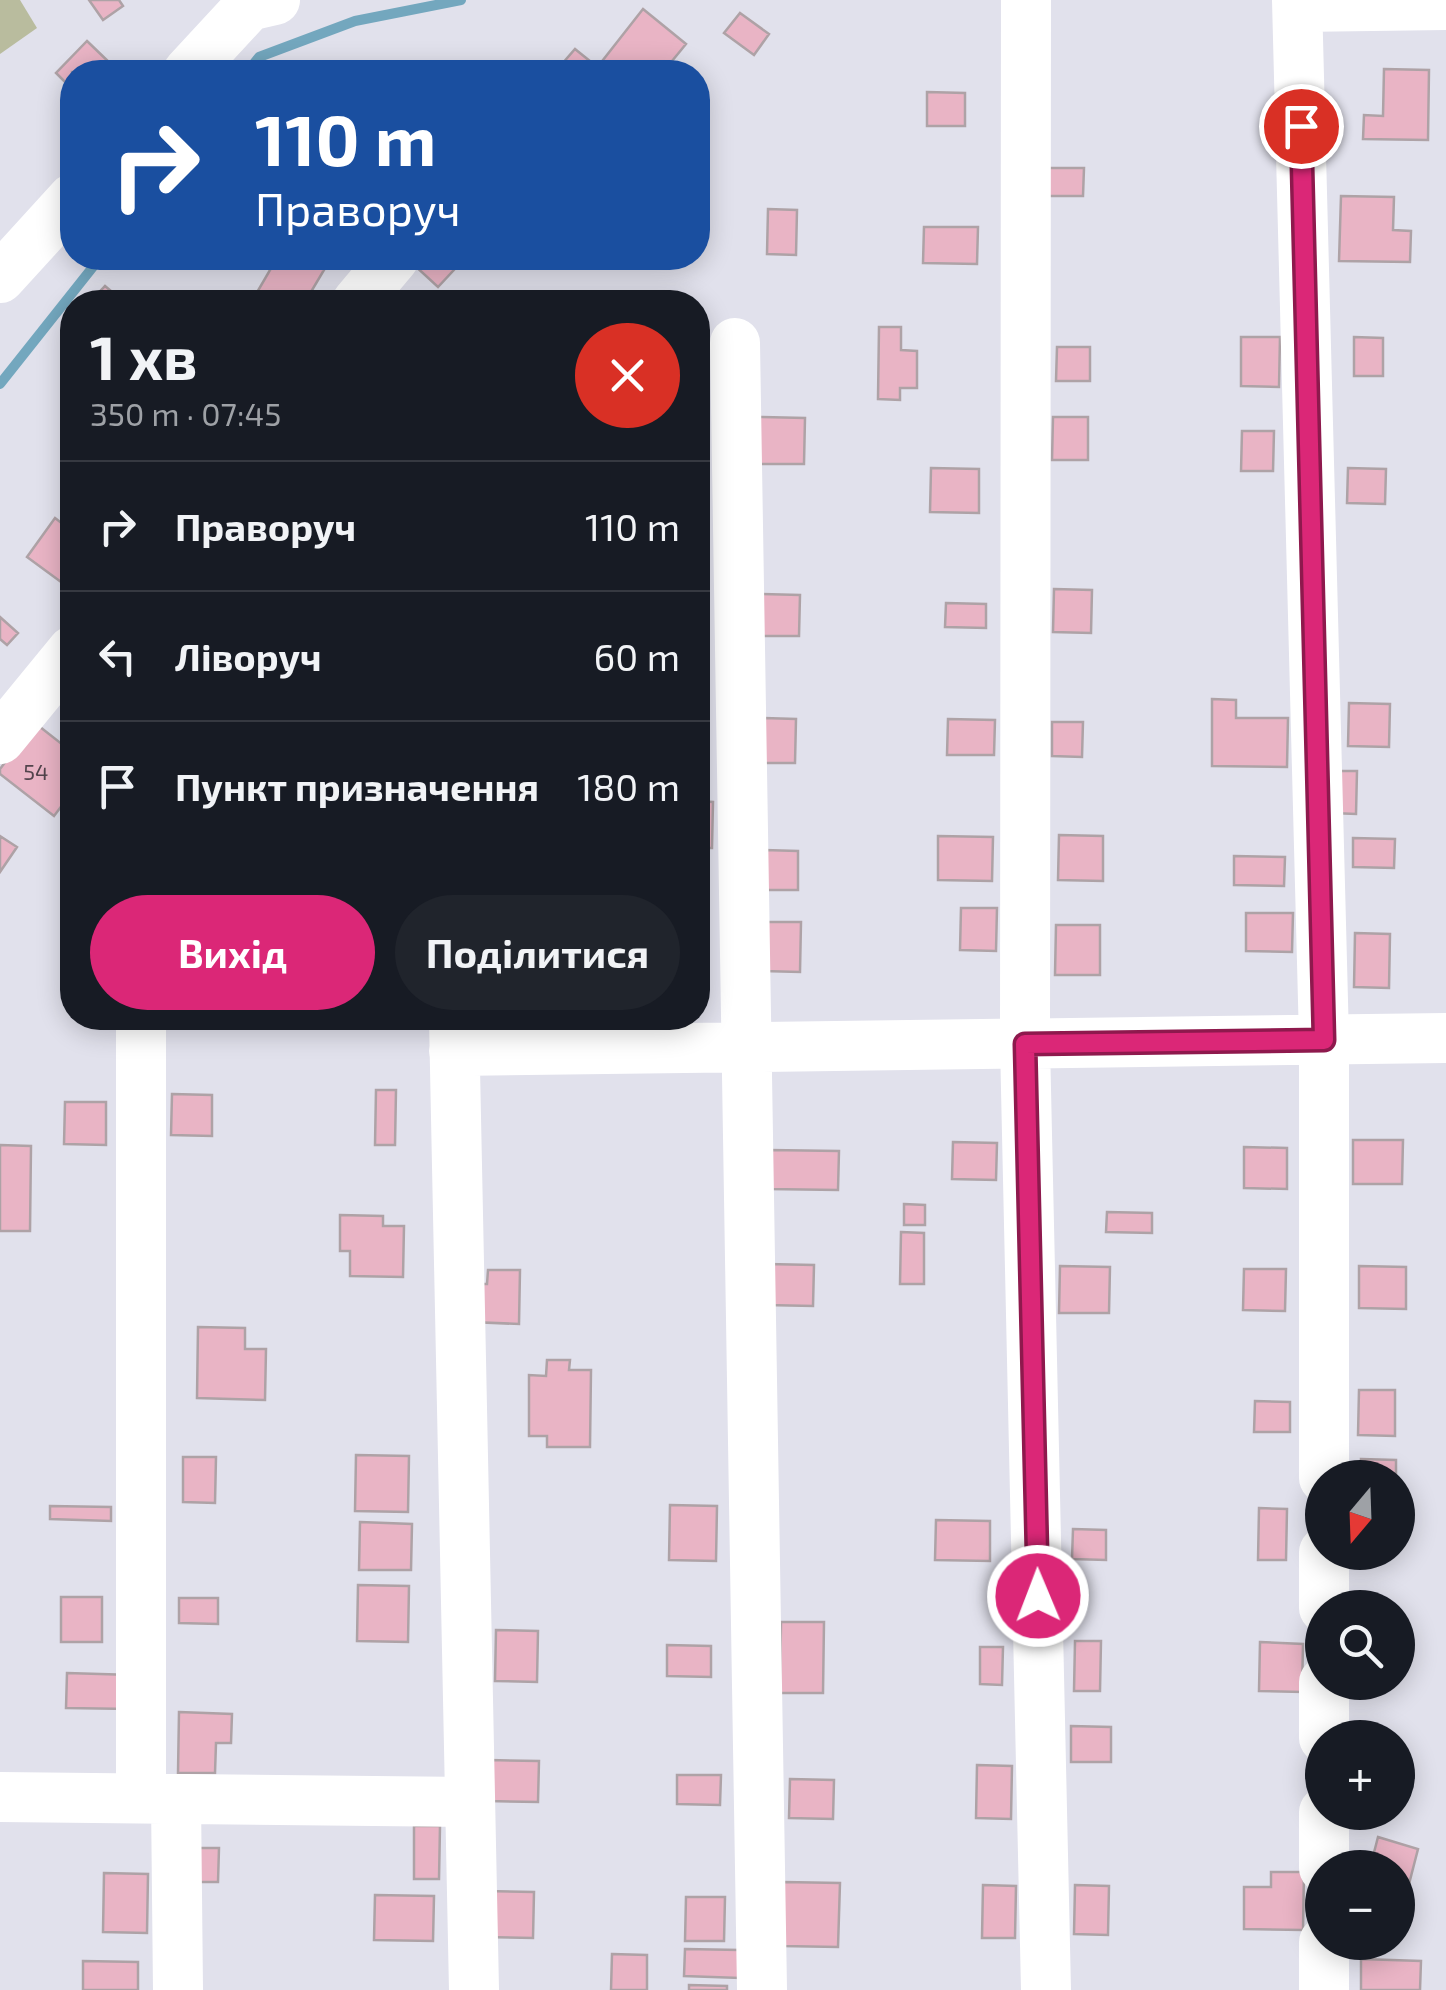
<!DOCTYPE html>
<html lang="uk">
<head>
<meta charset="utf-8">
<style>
	:root { --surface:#171b24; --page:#20242c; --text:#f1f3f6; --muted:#9ea1a6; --line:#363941; --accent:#db2777 }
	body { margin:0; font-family:"Exo 2",sans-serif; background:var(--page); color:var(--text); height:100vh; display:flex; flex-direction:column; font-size:38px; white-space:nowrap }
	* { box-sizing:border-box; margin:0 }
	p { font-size:32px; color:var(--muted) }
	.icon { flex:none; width:55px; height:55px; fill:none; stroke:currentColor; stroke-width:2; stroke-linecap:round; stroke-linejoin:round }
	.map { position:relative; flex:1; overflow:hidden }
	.side { position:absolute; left:60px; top:290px; width:650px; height:740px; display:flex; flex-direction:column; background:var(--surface); border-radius:40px; box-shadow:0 5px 25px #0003 }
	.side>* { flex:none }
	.hud { position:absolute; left:60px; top:60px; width:650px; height:210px; border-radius:40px; box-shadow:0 5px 25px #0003; background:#1a4fa0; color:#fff; overflow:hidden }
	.needle { width:65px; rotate:199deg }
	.fabs { position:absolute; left:1305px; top:1460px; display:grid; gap:20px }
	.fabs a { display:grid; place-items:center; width:110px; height:110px; border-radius:50%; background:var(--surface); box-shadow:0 5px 25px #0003; font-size:50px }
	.pin { position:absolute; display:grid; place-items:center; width:85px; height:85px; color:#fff; margin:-42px; border:5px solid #fff; border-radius:50%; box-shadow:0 2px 10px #0007 }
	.me { position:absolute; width:110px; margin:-55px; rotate:359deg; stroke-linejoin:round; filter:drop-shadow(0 0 8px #0008) }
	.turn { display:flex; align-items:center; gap:35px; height:210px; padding:0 30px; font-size:45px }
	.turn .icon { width:130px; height:130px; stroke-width:2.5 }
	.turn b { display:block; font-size:70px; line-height:85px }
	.round { display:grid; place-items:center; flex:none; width:105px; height:105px; border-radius:52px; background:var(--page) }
	.headline { display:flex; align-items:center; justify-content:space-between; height:170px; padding:0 30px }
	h1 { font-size:60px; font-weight:700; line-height:75px }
	.cta { display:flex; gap:20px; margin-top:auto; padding:20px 30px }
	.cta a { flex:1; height:115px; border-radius:60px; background:var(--accent); color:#fff; font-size:40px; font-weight:700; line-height:115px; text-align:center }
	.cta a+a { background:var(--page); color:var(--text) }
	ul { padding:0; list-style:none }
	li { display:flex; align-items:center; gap:30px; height:130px; padding:0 30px; border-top:2px solid var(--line) }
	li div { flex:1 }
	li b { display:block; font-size:38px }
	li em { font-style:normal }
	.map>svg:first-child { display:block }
	.green { fill:#b9bc9e }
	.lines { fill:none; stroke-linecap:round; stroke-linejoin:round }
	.stream { stroke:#73a7be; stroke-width:10 }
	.building { fill:#e9b4c5; stroke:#aea2a6; stroke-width:2.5 }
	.minor { stroke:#fff; stroke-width:50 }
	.route-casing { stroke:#8e194d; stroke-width:25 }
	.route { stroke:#db2777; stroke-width:18 }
	.labels { text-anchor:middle; stroke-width:8; stroke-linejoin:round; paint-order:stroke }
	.number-label { font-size:22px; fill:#52444c }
</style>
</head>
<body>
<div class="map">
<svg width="1446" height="1990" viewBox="0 0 1446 1990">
	<rect width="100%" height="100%" fill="#e1e1ec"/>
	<path class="green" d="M0,0h20l17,28 -37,26z"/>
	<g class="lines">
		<path class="stream" d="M247,72l12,-15 96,-36 106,-21
			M0,384l100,-126"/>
	</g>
	<path class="building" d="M89,0h30l4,6 -20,14z
		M643,9l43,35 -23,28h-44l-16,-12z
		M740,13l29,21 -15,21 -30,-22z
		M87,41l27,26 -6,5h-36v17l-16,-16z
		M575,49l21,17 -5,6h-36z
		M1384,69l45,1 -1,70 -65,-1 1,-24 19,1z
		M927,92l38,1v33h-38z
		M1048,168h36l-1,28h-35z
		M1341,196l53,1 -1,33 18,1 -1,31 -71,-1z
		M768,209l29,1 -1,45 -29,-1z
		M924,227h54l-1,37 -54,-1z
		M277,258h24l23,12 -19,32h-35l-14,-8z
		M419,258h46l-27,29 -25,-23z
		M105,286l19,16h-34z
		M879,327h22v23l16,1v37h-17v12l-22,-1z
		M1241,337h39l-1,50 -38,-1z
		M1354,337l29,1v38h-29z
		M1057,347h33v34h-34z
		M759,417l46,1 -1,46h-45z
		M1053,417h35v43h-36z
		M1242,431h32l-1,40h-32z
		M931,468l48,1v44l-49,-1z
		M1348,468l38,1 -1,35 -38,-1z
		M55,518l17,13v59l-45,-33z
		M1054,589l38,1 -1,43 -38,-1z
		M757,594l43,1 -1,41h-43z
		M946,603l40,1v24l-41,-1z
		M0,617l18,16 -11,12 -7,-6z
		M698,665h7v52h-7z
		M1212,699l24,1v18h52l-1,49 -75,-1z
		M1349,703l41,1 -1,43 -41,-1z
		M764,718l32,1 -1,44h-32z
		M948,719l47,1 -1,35h-47z
		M1052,722h31l-1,35 -30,-1z
		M35,723l37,29v40l-18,24 -54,-42v-5z
		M1333,771h24l-1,43 -24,-1z
		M698,801l15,1 -1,46h-14z
		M1059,835l44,1v45l-45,-1z
		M0,836l17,11 -17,25z
		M938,836l55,1 -1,44 -54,-1z
		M1353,838l42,1 -1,29 -41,-1z
		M764,850l34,1v39h-35z
		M1234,856l51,1 -1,29 -50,-1z
		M961,908h36l-1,43 -36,-1z
		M1246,913h47l-1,39 -46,-1z
		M698,921h8l-1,35h-7z
		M763,922h38l-1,50 -38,-1z
		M1056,925h44v50h-45z
		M1355,933l35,1 -1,54 -35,-1z
		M376,1090h20l-1,55h-20z
		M172,1094l40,1v41l-41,-1z
		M65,1102h41v43l-42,-1z
		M1353,1140h50l-1,44h-49z
		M953,1142l44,1 -1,37 -44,-1z
		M0,1145l31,1 -1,85h-30z
		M1244,1147l43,1v41l-43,-1z
		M769,1150l70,1 -1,39 -70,-1z
		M904,1204l21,1v20h-21z
		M1107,1212l45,1v20l-46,-1z
		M340,1215l43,1v10h21l-1,51 -53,-1v-25h-10z
		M901,1232l23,1v51h-24z
		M767,1264l47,1 -1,41 -47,-1z
		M1060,1266l50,1 -1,46h-50z
		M1359,1266l47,1v42l-47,-1z
		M1244,1269h42l-1,42 -42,-1z
		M488,1270h32l-1,54 -48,-2 1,-38h15z
		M198,1327l47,1v21h21l-1,51 -68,-2z
		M547,1360h23l-1,10h22l-1,77h-43v-11h-18v-61l17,1z
		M1359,1390h36v46l-37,-1z
		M1255,1401l35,1v30h-36z
		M356,1455l53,1 -1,56 -53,-1z
		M183,1457h33l-1,46 -32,-1z
		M1361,1459l35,1v18h-35z
		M670,1505l47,1 -1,55 -47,-1z
		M50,1506l61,1v14l-61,-2z
		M1259,1508l28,1 -1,51h-28z
		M936,1520l54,1v40l-55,-1z
		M360,1522l52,2 -1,46h-52z
		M1073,1529l33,1v30l-34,-1z
		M358,1585l51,1 -1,56 -51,-1z
		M61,1597h41v45h-41z
		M179,1598h39v26l-39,-1z
		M781,1622h43l-1,71h-43z
		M496,1630l42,1 -1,51 -42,-1z
		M1075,1641h26l-1,50h-26z
		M1260,1642l43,2 -1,48 -43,-1z
		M667,1645l44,1v31l-44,-1z
		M980,1647h23l-1,38 -22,-1z
		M67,1673l65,2 -1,34 -65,-1z
		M179,1712l53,2 -1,29h-15l-1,30h-37z
		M1071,1726l40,1v35h-40z
		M489,1760l50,1 -1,41 -50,-1z
		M977,1765l35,1 -1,53 -35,-1z
		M677,1775h44l-1,30 -43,-1z
		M790,1779l44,1 -1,39 -44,-1z
		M414,1826h26l-1,53h-25z
		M1378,1837l40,12 -9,35 -11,-3v-13h-28z
		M190,1848h29l-1,34h-29z
		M1271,1872h33l-1,58 -59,-1v-42h27z
		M104,1873l44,1 -1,59 -44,-1z
		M783,1882l57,1 -2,64 -56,-1z
		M983,1885l33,1 -1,52h-33z
		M1075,1885l34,1 -1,49 -34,-1z
		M484,1891l50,1 -1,46 -50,-1z
		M375,1895l59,1 -1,45 -59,-1z
		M686,1897h39l-1,44h-39z
		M685,1949l55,1v28l-56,-2z
		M612,1954l35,1v35h-36z
		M1361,1959l60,2 -1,29h-59z
		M83,1961l55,1v28h-55z
		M689,1985l38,1v4h-38z"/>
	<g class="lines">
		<path class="minor" d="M1026,0l-1,1044 21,946
			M1297,0l27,1039v439
			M1298,7l148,-2
			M188,72l61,-66 26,-6
			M0,278l72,-79
			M357,302l37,-44
			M735,343l27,1647
			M0,739l72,-88
			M141,1018v780
			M454,1020l20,970
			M454,1051l992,-13
			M1324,1552v56
			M1324,1682v56
			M0,1797l470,5
			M176,1799l2,191
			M1324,1812v56
			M1324,1942v48"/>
	</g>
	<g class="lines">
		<defs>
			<path id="route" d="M1038,1596l-13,-552 299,-4 -23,-914"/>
		</defs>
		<use href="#route" class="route-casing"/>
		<use href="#route" class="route"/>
	</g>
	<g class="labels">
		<g class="number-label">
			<text x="36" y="780">54</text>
		</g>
	</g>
</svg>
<div class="fabs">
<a><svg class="needle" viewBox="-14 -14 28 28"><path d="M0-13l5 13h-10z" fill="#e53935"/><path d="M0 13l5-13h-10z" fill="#9ea1a6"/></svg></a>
<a><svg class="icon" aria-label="search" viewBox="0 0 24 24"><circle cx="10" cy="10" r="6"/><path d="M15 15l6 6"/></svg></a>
<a>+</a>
<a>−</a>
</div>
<div class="pin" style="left:1301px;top:126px;background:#d93025"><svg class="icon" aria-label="arrive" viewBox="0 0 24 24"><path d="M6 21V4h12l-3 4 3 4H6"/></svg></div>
<svg class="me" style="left:1038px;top:1596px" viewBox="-20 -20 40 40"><circle r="17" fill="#db2777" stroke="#fff" stroke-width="3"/><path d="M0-11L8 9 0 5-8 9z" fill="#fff"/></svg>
<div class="hud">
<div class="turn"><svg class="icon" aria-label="right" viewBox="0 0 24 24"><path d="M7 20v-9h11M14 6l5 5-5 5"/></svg><div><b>110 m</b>Праворуч</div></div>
</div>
<section class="side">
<div class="headline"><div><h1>1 хв</h1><p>350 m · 07:45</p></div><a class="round" style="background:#d93025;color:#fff"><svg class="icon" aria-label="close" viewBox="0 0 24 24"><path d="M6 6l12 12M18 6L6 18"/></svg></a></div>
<ul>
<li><svg class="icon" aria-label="right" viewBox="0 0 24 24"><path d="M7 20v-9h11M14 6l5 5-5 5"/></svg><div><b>Праворуч</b></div><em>110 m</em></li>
<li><svg class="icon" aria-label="left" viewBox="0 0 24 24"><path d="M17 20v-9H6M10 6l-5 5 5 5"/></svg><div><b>Ліворуч</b></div><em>60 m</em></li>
<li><svg class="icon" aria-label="arrive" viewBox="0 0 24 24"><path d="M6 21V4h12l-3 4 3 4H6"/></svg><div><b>Пункт призначення</b></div><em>180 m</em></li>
</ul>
<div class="cta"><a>Вихід</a><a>Поділитися</a></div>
</section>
</div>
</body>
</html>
